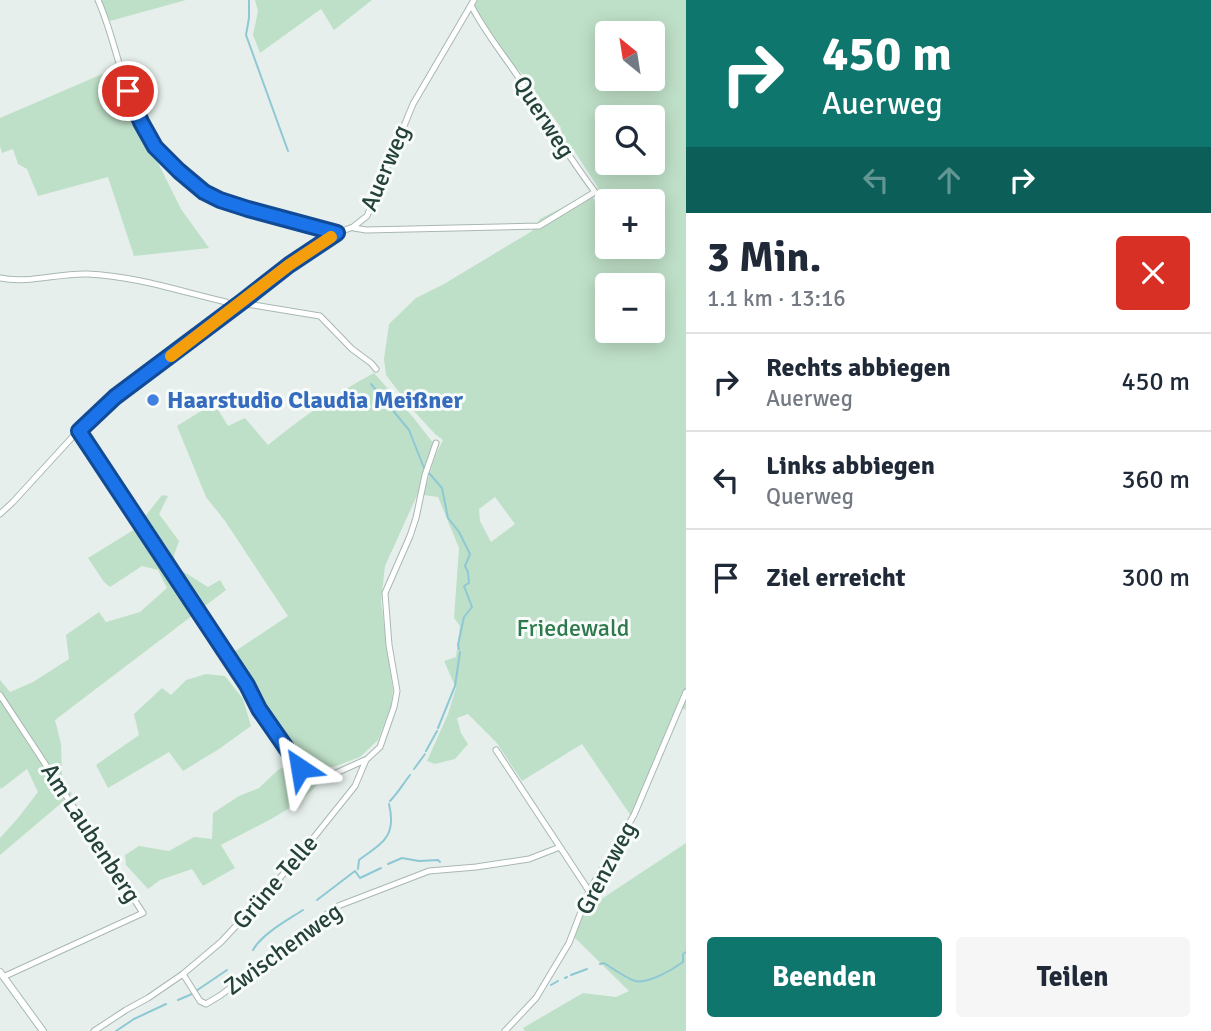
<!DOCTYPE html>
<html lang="de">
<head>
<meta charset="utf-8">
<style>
	:root { --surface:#fff; --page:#f6f6f7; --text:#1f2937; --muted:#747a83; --line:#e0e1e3; --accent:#0f766e }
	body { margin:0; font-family:Signika,sans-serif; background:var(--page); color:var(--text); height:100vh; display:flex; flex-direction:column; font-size:26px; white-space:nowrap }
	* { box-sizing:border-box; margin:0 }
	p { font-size:23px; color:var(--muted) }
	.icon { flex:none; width:38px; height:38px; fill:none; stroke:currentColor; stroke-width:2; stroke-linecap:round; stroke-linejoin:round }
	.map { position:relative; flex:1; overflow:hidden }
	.panel { display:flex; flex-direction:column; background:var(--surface); width:525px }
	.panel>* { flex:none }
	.hud { background:#0f766e; color:#fff; overflow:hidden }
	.needle { width:46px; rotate:330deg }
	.fabs { position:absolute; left:595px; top:21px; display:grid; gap:14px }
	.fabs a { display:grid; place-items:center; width:70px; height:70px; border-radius:7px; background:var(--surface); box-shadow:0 4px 18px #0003; font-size:35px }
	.pin { position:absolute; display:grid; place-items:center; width:60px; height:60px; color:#fff; margin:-30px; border:4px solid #fff; border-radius:50%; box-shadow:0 2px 7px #0007 }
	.me { position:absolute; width:77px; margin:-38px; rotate:327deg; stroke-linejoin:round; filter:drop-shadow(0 0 5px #0008) }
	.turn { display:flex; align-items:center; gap:24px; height:147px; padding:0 21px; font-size:32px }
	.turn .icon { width:91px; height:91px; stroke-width:2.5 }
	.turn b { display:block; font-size:49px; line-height:60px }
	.lanes { display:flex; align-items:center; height:66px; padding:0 21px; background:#0003; justify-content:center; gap:35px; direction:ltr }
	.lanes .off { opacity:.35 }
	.round { display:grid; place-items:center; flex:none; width:74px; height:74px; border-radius:7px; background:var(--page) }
	.head { display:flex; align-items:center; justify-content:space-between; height:119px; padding:0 21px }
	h1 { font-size:42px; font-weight:700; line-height:52px }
	.button { display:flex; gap:14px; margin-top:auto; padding:14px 21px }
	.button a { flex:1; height:80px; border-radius:7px; background:var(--accent); color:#fff; font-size:28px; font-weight:700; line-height:80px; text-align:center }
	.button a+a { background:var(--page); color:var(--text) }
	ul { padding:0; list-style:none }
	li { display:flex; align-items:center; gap:21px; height:98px; padding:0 21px; border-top:2px solid var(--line) }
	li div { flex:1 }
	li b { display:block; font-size:26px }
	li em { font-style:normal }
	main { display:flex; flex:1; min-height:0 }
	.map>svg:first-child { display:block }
	.green { fill:#bfe0c8; fill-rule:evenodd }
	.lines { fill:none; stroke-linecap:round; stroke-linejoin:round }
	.stream { stroke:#8ec8d4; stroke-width:2 }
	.minor-casing { stroke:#a8b8b2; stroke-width:7 }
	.tertiary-casing { stroke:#a8b8b2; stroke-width:8 }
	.minor { stroke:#fff; stroke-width:5 }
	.tertiary { stroke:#fff; stroke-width:6 }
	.route-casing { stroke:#114b97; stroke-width:18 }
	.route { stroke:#1a73e8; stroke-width:12 }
	.slow { stroke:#f59e0b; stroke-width:12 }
	.shop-dot { fill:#3f7fe0; stroke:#f7fbf9; stroke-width:2.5 }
	.labels { text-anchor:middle; stroke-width:6; stroke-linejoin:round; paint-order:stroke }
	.street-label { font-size:24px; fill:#24423a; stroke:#f7fbf9 }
	.shop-label { font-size:24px; font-weight:bold; fill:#366cbe; stroke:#f7fbf9; text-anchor:start }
	.park-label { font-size:24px; fill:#2d794b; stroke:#f7fbf9 }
</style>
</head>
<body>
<main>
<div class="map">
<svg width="686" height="1031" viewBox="0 0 686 1031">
	<rect width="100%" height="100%" fill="#e6efeb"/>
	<path class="green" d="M100,0h86l-76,21z
		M255,0h117l-38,30 -13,-21 -61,44 -7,-18 5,-24z
		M478,0h208v709h-9l-46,107 -49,-72 -60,37 -26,-39 -28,-28 -11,4 4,15 7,11 -13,15 -20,5 -8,-3 21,-47 8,-26 -12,-27 12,-4 4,-31 -6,-8 5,-70 -21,-51 -15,-2 13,-41 7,-14 -8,-6 -23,-25 -26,-34 -2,-16 5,-35 27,-26 28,-14 88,-53 8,-12 50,-26 11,17 6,-1v38h46v-46h-46v7l-10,-22 -24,-37 -12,6 -8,-13 8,-14 -37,-52 -33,-34 -20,-30zM607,33h46v46h-46zM607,117h46v46h-46zM607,285h46v46h-46zM495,497l20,27 -24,18 -11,-21 -1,-12z
		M114,69l19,53 25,41 23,46 28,39 -75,8 -26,-79 -70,19 -11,-27 -9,-5 -5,-15 -11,4 -2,-7v-28z
		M374,373l38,43 22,28 -15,47 -34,75 -4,36 12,88 -2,16 -13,34 -18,17 -27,10 -32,-2 -35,-52 -35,-59 57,-38 -63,-95 -19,-24 -29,-71 37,-23 14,23 17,-8 23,27c33,-27 68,-52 106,-72z
		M162,495l6,1 -9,18 20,27 -5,14 2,12 32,20 12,-7 6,10 -171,130 6,24 1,35 10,15 -72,61v-17l18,-20 20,-26 -11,-23 -26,20 -1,-2v-107l10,12 23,-10 36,-23 -3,-24 33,-23 7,10 34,-10 27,-24 -9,-18 -16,-4 -32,21 -6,-5 -16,-24 47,-29z
		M206,674l19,2 18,23 8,27 -32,23 -36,22 -14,-19 -61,36 -12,-23 43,-30 -5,-21 28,-26 9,7 15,-15z
		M286,766l24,14h11c-19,27 -70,49 -100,65l14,23 -32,18 -11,-17 -32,11 -12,9 -22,-24 -1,-10 14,-9 30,5 25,-14 18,2 1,-26 26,-17 20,-8 19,-18z
		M686,843v188h-161l-2,-3 60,-35 33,4 13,-6 -55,-54 12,-32 11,-3z"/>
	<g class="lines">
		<path class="stream" d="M249,0v18l-3,17 42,116
			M371,384l38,46 15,38
			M429,473l13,15 6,30 11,14 11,22 -5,12 3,6 1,11 -5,3 8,21 -8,10 -6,28 1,4
			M438,728l17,-42 5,-34
			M426,751l11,-20
			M414,769l11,-15
			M390,801c8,-8 13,-17 20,-26
			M388,864l14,-6 17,3 19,-1 2,2
			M358,869l1,-9c23,-17 38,-23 30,-56
			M317,900l38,-29 5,7 21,-10
			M253,950c9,-16 33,-29 50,-40
			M600,964l4,-1c8,5 22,15 31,18 13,3 37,-11 48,-19v-8l3,-2
			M571,975l16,-6
			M565,978l2,-1
			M551,985l7,-4
			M196,991l31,-21
			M178,1000l14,-6
			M116,1031l18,-12 32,-15"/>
		<defs>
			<path id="minor" d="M98,0c13,29 19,61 30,91 14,38 26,57 55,84 7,6 13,12 21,17 18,11 40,16 60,22 24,6 48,13 73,19
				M354,228l12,2 173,-4 56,-34c-27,-36 -51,-75 -76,-114 -16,-24 -35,-47 -48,-73
				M0,278c29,6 58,-5 87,-4 48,2 92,17 139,28l8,6
				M243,301l4,3 73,12 32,33 19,14 5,6
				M79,431l168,254 12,24 41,59 34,6 31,-14
				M0,514l13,-12 75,-82 19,-17 204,-154 26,-16 16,-6 14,-11 46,-112 61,-104
				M0,695l143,218 -140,64
				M496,750l64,97
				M183,974l17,27 6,3 15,-9 76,-59 41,-30 91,-35 47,-4 53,-8 31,-12 29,44
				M94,1031l32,-21 22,-12 35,-24 38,-32 53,-57 41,-49 40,-50 11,-26 14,-13 14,-40 3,-16 -8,-46 -4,-52 25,-57 6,-18 9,-43 11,-32
				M505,1031l31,-33 33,-55 20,-52 45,-76 52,-123"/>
			<path id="tertiary" d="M0,972l43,59"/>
		</defs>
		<use href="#minor" class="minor-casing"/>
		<use href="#tertiary" class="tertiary-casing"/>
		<use href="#minor" class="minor"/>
		<use href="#tertiary" class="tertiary"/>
	</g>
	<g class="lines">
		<defs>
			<path id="route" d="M128,91l13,31 14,25 24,24 25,21 16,8 28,9 89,24 -48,32 -46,36 -128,96 -36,34 168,254 12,24 41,59"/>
		</defs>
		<use href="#route" class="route-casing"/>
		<use href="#route" class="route"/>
		<path class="slow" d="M171,356l118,-91 42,-28"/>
	</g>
	<circle class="shop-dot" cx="153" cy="400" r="7"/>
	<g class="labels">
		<g class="street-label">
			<text transform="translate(544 117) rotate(57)" y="8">Querweg</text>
			<text transform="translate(385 168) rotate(-67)" y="8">Auerweg</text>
			<text transform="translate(91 833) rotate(57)" y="8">Am Laubenberg</text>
			<text transform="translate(606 868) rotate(-62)" y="8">Grenzweg</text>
			<text transform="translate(275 882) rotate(-49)" y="8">Grüne Telle</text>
			<text transform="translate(283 949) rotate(-36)" y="8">Zwischenweg</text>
		</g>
		<g class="shop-label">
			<text x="167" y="408">Haarstudio Claudia Meißner</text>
		</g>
		<g class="park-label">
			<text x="573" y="636">Friedewald</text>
		</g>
	</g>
</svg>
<div class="fabs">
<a><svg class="needle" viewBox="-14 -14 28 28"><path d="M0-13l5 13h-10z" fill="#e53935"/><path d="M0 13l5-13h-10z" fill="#747a83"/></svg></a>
<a><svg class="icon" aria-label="search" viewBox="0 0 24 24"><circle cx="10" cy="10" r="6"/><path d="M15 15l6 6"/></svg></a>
<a>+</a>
<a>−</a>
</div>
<div class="pin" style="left:128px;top:91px;background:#d93025"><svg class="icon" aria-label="arrive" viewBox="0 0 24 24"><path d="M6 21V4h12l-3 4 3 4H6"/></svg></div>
<svg class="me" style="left:300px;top:768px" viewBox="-20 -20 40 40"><path d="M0-17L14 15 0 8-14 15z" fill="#1a73e8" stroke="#fff" stroke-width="4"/></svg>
</div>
<section class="panel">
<div class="hud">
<div class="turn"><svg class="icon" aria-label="right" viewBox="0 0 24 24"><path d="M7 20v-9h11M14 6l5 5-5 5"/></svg><div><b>450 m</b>Auerweg</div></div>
<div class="lanes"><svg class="icon off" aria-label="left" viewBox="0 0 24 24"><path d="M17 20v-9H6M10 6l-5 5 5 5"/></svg><svg class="icon off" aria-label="ahead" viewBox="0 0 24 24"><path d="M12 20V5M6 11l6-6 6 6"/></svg><svg class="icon" aria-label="right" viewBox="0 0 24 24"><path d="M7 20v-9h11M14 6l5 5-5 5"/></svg></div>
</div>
<div class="head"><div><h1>3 Min.</h1><p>1.1 km · 13:16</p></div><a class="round" style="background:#d93025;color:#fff"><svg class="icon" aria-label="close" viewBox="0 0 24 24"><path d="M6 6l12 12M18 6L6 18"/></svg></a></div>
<ul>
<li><svg class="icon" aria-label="right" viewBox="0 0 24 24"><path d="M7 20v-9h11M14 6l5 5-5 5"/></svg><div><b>Rechts abbiegen</b><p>Auerweg</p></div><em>450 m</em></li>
<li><svg class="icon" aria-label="left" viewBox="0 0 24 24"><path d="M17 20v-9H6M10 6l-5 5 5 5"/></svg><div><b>Links abbiegen</b><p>Querweg</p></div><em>360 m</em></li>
<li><svg class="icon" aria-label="arrive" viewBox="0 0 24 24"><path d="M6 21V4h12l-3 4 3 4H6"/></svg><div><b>Ziel erreicht</b></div><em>300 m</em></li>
</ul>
<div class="button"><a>Beenden</a><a>Teilen</a></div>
</section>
</main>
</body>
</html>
